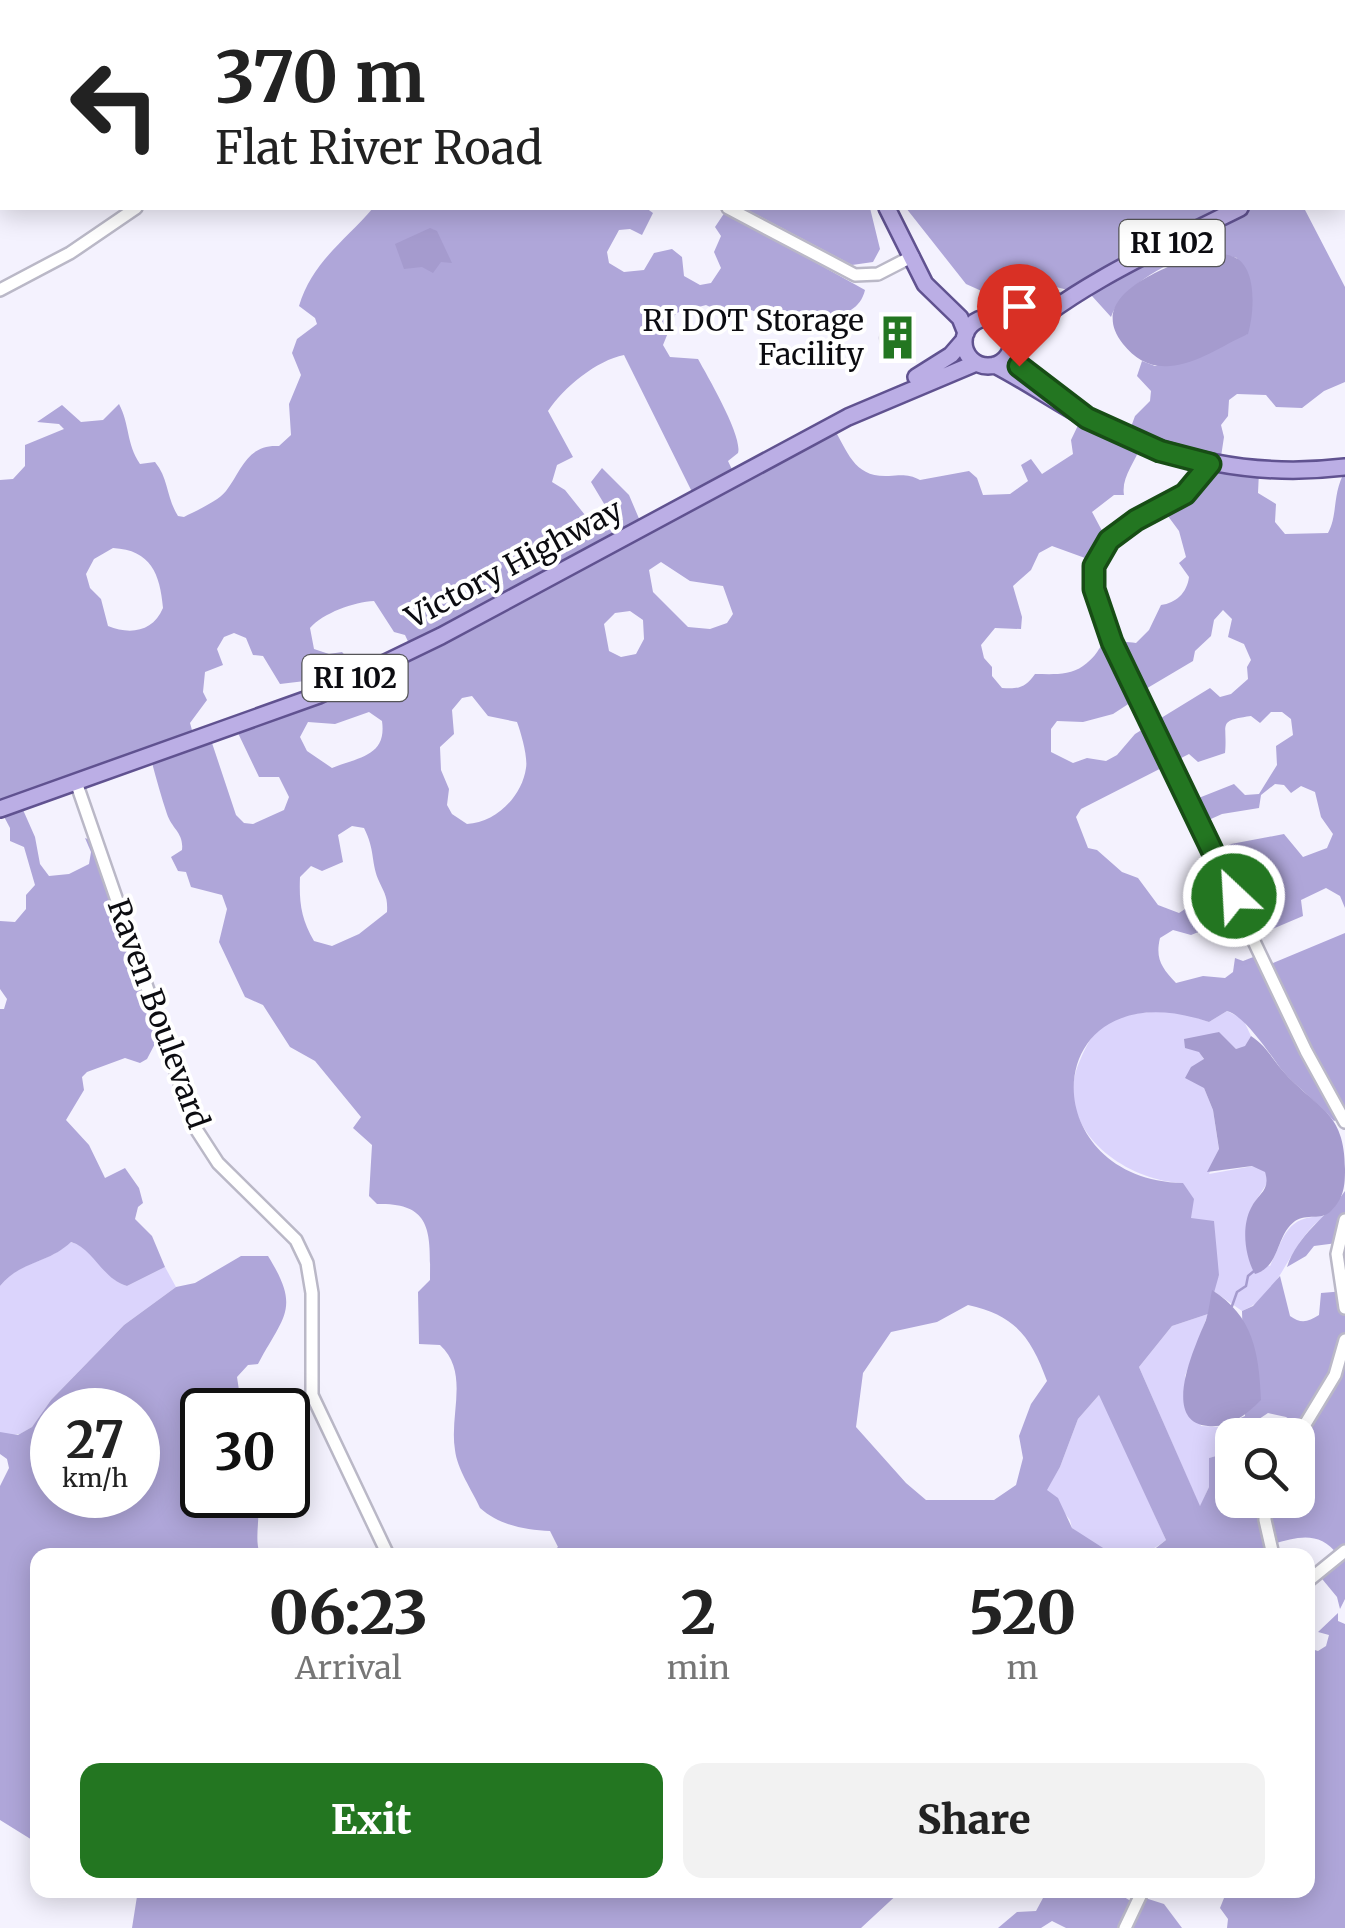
<!DOCTYPE html>
<html lang="en">
<head>
<meta charset="utf-8">
<style>
	:root { --surface:#fff; --page:#f2f2f2; --text:#222; --muted:#767676; --accent:#237621 }
	body { margin:0; font-family:Merriweather,serif; background:var(--page); color:var(--text); height:100vh; display:flex; flex-direction:column; font-size:38px; white-space:nowrap }
	* { box-sizing:border-box; margin:0 }
	p { font-size:32px; color:var(--muted) }
	.icon { flex:none; width:55px; height:55px; fill:none; stroke:currentColor; stroke-width:2; stroke-linecap:round; stroke-linejoin:round }
	.map { position:relative; flex:1; overflow:hidden }
	.details { position:absolute; left:30px; top:1548px; width:1285px; height:350px; display:flex; flex-direction:column; background:var(--surface); border-radius:20px; box-shadow:0 5px 25px #0003 }
	.details>* { flex:none }
	.top-card { position:absolute; left:0px; top:0px; width:1345px; height:210px; box-shadow:0 5px 25px #0003; background:#fff; color:var(--text); overflow:hidden }
	.buttons { position:absolute; left:1215px; top:1418px; display:grid; gap:20px }
	.buttons a { display:grid; place-items:center; width:100px; height:100px; border-radius:20px; background:var(--surface); box-shadow:0 5px 25px #0003; font-size:50px }
	.speed { position:absolute; left:30px; top:1388px; display:flex; gap:20px; font-size:50px; font-weight:700; text-align:center }
	.speed>* { display:grid; place-content:center; width:130px; height:130px; border-radius:50%; background:var(--surface); box-shadow:0 5px 25px #0003; line-height:1 }
	.speed small { font-size:25px; font-weight:400 }
	.speed .limit { border:5px solid #111; border-radius:15px; background:#fff; color:#111 }
	.pin { position:absolute; display:grid; place-items:center; width:85px; height:85px; color:#fff; margin:-102px -42px; border-radius:50% 50% 50% 0; rotate:-45deg; box-shadow:0 0 10px #0007 }
	.pin .icon { rotate:45deg }
	.me { position:absolute; width:110px; margin:-55px; rotate:335deg; stroke-linejoin:round; filter:drop-shadow(0 0 8px #0008) }
	.turn { display:flex; align-items:center; gap:35px; height:210px; padding:0 50px; font-size:45px }
	.turn .icon { width:130px; height:130px; stroke-width:2.5 }
	.turn b { display:block; font-size:70px; line-height:85px }
	.eta { display:flex; justify-content:space-evenly; align-items:center; height:170px; text-align:center }
	.eta b { font-size:60px; font-weight:800; line-height:70px }
	.button { display:flex; gap:20px; margin-top:auto; padding:20px 50px }
	.button a { flex:1; height:115px; border-radius:20px; background:var(--accent); color:#fff; font-size:40px; font-weight:800; line-height:115px; text-align:center }
	.button a+a { background:var(--page); color:var(--text) }
	.map>svg:first-child { display:block }
	.green { fill:#dbd4fc }
	.forest { fill:#afa6d9; fill-rule:evenodd }
	.water { fill:#a59bce }
	.lines { fill:none; stroke-linecap:round; stroke-linejoin:round }
	.stream { stroke:#a59bce; stroke-width:2.5 }
	.building { fill:#cdcbda; stroke:#adabb9; stroke-width:2.5 }
	.minor-casing { stroke:#bab8c7; stroke-width:16 }
	.major-casing { stroke:#605290; stroke-width:20 }
	.minor { stroke:#fff; stroke-width:11 }
	.major { stroke:#bbaee5; stroke-width:15 }
	.route-casing { stroke:#174d15; stroke-width:25 }
	.route { stroke:#237621; stroke-width:18 }
	.labels { text-anchor:middle; stroke-width:8; stroke-linejoin:round; paint-order:stroke }
	.shield { fill:#fff; stroke:#555558; stroke-width:2.5 }
	.shield-label { font-size:28px; font-weight:bold; fill:#0c0c11 }
	.poi-label { font-size:30px; fill:#0c0c11; stroke:#fff; text-anchor:end }
	.street-label { font-size:30px; fill:#0c0c11; stroke:#fff }
</style>
</head>
<body>
<div class="map">
<svg width="1345" height="1928" viewBox="0 0 1345 1928">
	<rect width="100%" height="100%" fill="#f4f2fe"/>
	<path class="green" d="M1177,1011l32,11 18,-11 16,8 8,17 -6,11 -9,2 -18,-17 -18,20 4,8v28l9,22 6,40 -10,24 44,-8 12,5 3,11 -17,26 -5,37 5,13 19,8c15,-31 16,-50 55,-50 -36,24 -42,78 -83,95l-30,-21 7,-15 -28,-57 -8,-35c-59,-2 -129,-54 -105,-118 6,-14 12,-30 25,-39 19,-15 51,-14 74,-15z
		M70,1242c24,5 33,37 57,44l38,-19 11,20 -52,38 -73,75 -19,27 -12,7 -16,2 -4,-4v-146c21,-27 47,-21 70,-44z
		M1208,1314l-23,62 16,50 19,1 5,13 -2,14 -14,4v29l-9,20 -61,-140 33,-41z
		M1100,1394l66,146c-36,29 -61,13 -94,-12l-2,-8 -24,-30 14,-23 18,-48z"/>
	<path class="forest" d="M671,0l36,2 528,-2 -2,2h-560z
		M373,208h273l7,5 -11,22 -12,-6 -11,1 -12,22 2,11 15,9 20,-2 10,-17 18,-4 10,8 2,19 16,9 11,-2 10,-15 -7,-16 7,-16 -6,-9 10,-15 140,78c-9,38 -63,24 -91,41l-15,-18 -16,-6 -16,8 -21,-10 -30,8 -13,32 7,12 28,2c10,18 45,78 40,94l-10,8 8,17 97,-51c15,25 21,51 56,49 12,-1 20,-2 31,4l49,-9 8,7 6,17 27,-1 18,-13 -7,-16 10,-6 11,15 31,-20 -2,-14 10,-21 46,19 8,-22 15,-15 1,-10 -14,-15 5,-15 13,5 92,-32 -10,-76c-9,-2 -22,-8 -31,-7 -32,7 -84,34 -95,66l-19,-21 -36,-9h-15l-23,11 -23,-1 -29,-13 -60,-76h398l41,79v95l-21,9 -22,17 -26,-1 -10,-12 -29,-1 -8,6 -1,16 -7,9 3,12 -4,26 39,9 -1,21 18,11 -1,18 10,12 43,-1c10,-18 4,-39 17,-62v437l-5,-12 -14,-8 -25,12 2,16 -47,20 -16,-28 -18,7 -12,-1 -7,5 -2,12 -10,4 -18,-5 -13,8c-5,21 2,30 16,45l27,-7 22,2 8,-6 2,-14 8,3 18,-7 7,11 77,-32v183l-11,5c-16,-19 -37,-33 -53,-52 -12,-16 -36,-53 -54,-58l-18,11c-170,-57 -181,157 -26,161l11,16 -3,19 23,3 5,54 -11,39 -36,12 -33,41 61,139 9,-19v-29l14,-4c8,17 2,36 10,54l9,4 22,-3 3,-9h31v-63l4,-10 -16,-10 -18,-4 -21,14 -1,7h-13l-8,6 -5,-13 25,-11 -3,-105 11,-5 27,-30 10,40c11,8 18,6 29,-1l2,-22 24,-2v308l-5,10 -3,-12 -19,-23 20,-19c-18,-24 -39,-19 -65,-11l2,11h-128l19,-15 -67,-145 -21,24 -18,48 -13,23 11,8 14,30 42,27h-566l10,-8 -8,-16c-25,-1 -51,-6 -70,-23 -8,-18 -23,-39 -25,-58 -6,-36 15,-77 -15,-105l-21,-1 -1,-52 12,-12c0,-45 4,-78 -53,-76l-8,-8 3,-51 -19,-17 8,-11 -46,-56 -25,-14 -27,-42 -18,-8 -26,-55 8,-33 -5,-14 -31,-8 -5,-15 -8,-1 -7,-14 11,-7c2,-17 -10,-21 -15,-36 -6,-18 -11,-36 -16,-55l-131,44 15,34 5,27 9,12 20,-2 20,-10 2,-12 -6,-14 8,3 66,195 -12,23 -7,4 -15,-5 -38,14 -5,5 2,13 -18,30 23,25 16,33 20,-10 14,20 4,15 -5,4 -3,12 17,17 13,31 -38,19c-25,-7 -33,-37 -56,-44 -23,22 -51,19 -71,44v-277h4l3,-10 -7,-10v-68l15,1 11,-13v-14l9,-10 -11,-38 -14,-6v-13l-10,-19v-329l13,-1 12,-13v-21l39,-16 -5,-5 -22,-2 25,-17 19,17 22,-2 16,-16c11,21 7,39 21,60l15,-2c14,17 11,35 23,54l6,1c13,-7 33,-15 42,-26 16,-21 21,-47 53,-45l12,-11 -2,-31 12,-29 -9,-22 5,-14 20,-15 -2,-6 -16,-12c13,-44 46,-65 74,-98zM624,355l72,145 -53,28 -14,-33 -27,-27 -11,14 18,30 -9,8h-11l-24,-30 -13,-8 5,-17 16,-8 -25,-46c15,-23 49,-51 76,-56zM1141,445l69,19 -25,31 -23,13 17,23 7,26 -7,6 10,14c-2,16 -13,26 -28,28l-12,25 -13,13c-47,-6 -26,4 -53,23 -14,10 -32,8 -48,8 -10,14 -16,15 -33,14l-10,-12v-9l-8,-9 -3,-13 14,-17 26,1 1,-12 -9,-31 18,-16 8,-17 13,-7 44,16 12,-20 -16,-30 22,-17h10c-3,-18 11,-32 17,-50zM113,548c38,2 47,26 50,60 -10,24 -33,27 -55,18l-7,-27 -11,-11 -4,-14 8,-15zM661,562l29,19 33,5 10,28 -6,9 -17,6 -22,-2 -35,-35 -4,-22zM374,601l20,31 11,3 7,15 -50,24 -20,-22 -13,2 -15,-5 -4,-21c13,-15 44,-26 64,-27zM1223,610l9,9 -4,18 16,7 7,16 -4,7 1,12 -17,15 -11,3 -10,-9 -75,46 -18,21 -11,6 -19,-3 -14,5 -22,-11v-23l6,-8 26,1 30,-8 26,-17v-4l54,-32 2,-10 16,-15 3,-16zM630,611l13,9 1,19 -8,15 -15,3 -12,-6 -5,-27 11,-11zM234,633l12,5 7,17 10,1 17,28 25,-3 6,18 -74,32 22,46h20l10,20 -5,13 -31,14 -9,-1 -8,-8 -26,-78 -15,4 -5,-18 17,-23 -4,-8 2,-20 18,-7 -6,-16 7,-12zM472,696l16,20 29,6c4,11 11,35 9,46 -4,29 -31,55 -59,56l-15,-10 -5,-9 2,-16 -8,-19 -1,-23 14,-13 -2,-24 10,-12zM369,712l13,9c5,35 -23,36 -50,47l-25,-17 -7,-14 8,-15 27,2zM1271,712h11l9,7 2,16 -17,11 1,19 -18,29 -14,1 -11,-11 -43,17 11,22 20,-9 37,-6 2,-13 14,-11 9,1 7,8 10,-7 14,6 6,25 12,17 -6,14 -24,9 -19,-23 -53,10 -16,9 9,21c-20,10 -25,28 -45,39l-21,-8 -20,-27 -16,-6 -25,-22 -9,-2 -12,-31 5,-8 108,-55 9,8 27,-9c3,-30 -9,-32 26,-37l9,7zM352,826l12,2c11,22 7,33 14,51 6,14 10,17 9,33l-28,22 -27,12 -18,-5c-13,-22 -15,-39 -14,-64l11,-11 11,5 21,-9 -5,-27zM968,1305c47,10 63,32 79,76l-16,23 -12,32 4,22 -7,27 -22,15h-68l-20,-17 -50,-56 7,-54 28,-41 46,-10z
		M744,208h126l10,41 -7,13 -21,3z
		M1345,1191v30l-8,22 -23,3 -8,10 -19,11c11,-33 39,-49 58,-76z
		M241,1256h27c33,53 16,59 -10,108l-10,1 -11,12 3,20 -6,13h-32v85h53c8,21 -2,39 5,60h-222l-1,288 -37,-23v-334l9,-18 -2,-9 -7,-5v-22l18,3 14,-8 19,-27 73,-75 52,-38 19,-4zM52,1410h86v85h-86z
		M1338,1613v8l7,3v304h-118l1,-9 -8,-11 4,-10h10l9,-8h65v-242l10,3 8,-5 3,-11 -11,-3z
		M138,1890h764l-41,38h-729z
		M1040,1890h72l24,14 6,-7 22,7 18,24h-116l-14,-7 -11,7h-43l19,-16 19,-1 7,-13z"/>
	<path class="water" d="M430,228l7,3 15,32 -11,-1 -8,11 -11,-6 -18,2 -9,-25z
		M1210,250c8,3 17,4 24,7 24,10 20,57 14,77 -25,11 -51,30 -78,32 -20,2 -35,-7 -47,-22 -41,-52 51,-79 87,-94z
		M1219,1032l17,17 9,-3 6,-10c15,10 20,21 31,34 34,39 63,40 63,99 0,17 -1,29 -14,42 -10,10 -24,2 -36,10 -20,15 -14,45 -40,53 -10,-17 -14,-47 -4,-66 7,-15 20,-17 14,-36l-13,-6 -45,6 12,-23 -6,-39 -9,-22 -19,-10 6,-11 13,-8 -5,-7 -14,-4 -1,-9z
		M1212,1290c41,26 47,62 49,110 -15,15 -31,28 -53,26 -49,-4 -12,-82 -2,-106 3,-10 4,-20 6,-30z"/>
	<g class="lines">
		<path class="stream" d="M1232,1306l5,-14 9,-6 2,-10 6,-5"/>
	</g>
	<path class="building" d="M880 338a17 17 0 1 1 34 0a17 17 0 1 1-34 0Z"/>
	<g class="lines">
		<defs>
			<path id="minor" d="M546,0l2,2
				M326,2l1,-2
				M728,208l127,67 23,-1 35,-18
				M0,290l70,-37 66,-45
				M1211,464c-24,55 -126,50 -117,125 3,19 13,35 18,53l194,409 39,71
				M76,782l120,347 22,34 78,77 11,23 5,30v102l76,160
				M1345,1220l-8,34 8,54
				M1298,1436l37,-61 10,-35
				M1265,1500v20l8,35
				M1308,1581l37,-30
				M1125,1928l18,-38"/>
			<path id="major" d="M821,0v2
				M1342,152l3,-2
				M887,208l38,76 35,34 6,15
				M964 342a24 24 0 1 1 48 0a24 24 0 1 1-48 0Z
				M999,320l20,-3 36,-16
				M1013,345c42,-51 165,-106 227,-137
				M995,365c33,17 62,38 95,55 82,40 164,58 255,47
				M916,377l35,-22 13,-15
				M0,809l319,-114 122,-59 407,-219 128,-54"/>
		</defs>
		<use href="#minor" class="minor-casing"/>
		<use href="#major" class="major-casing"/>
		<use href="#minor" class="minor"/>
		<use href="#major" class="major"/>
	</g>
	<g class="lines">
		<defs>
			<path id="route" d="M1019,366l68,52 73,33 50,13 -25,30 -49,26 -27,20 -15,26v23l18,53 122,254"/>
		</defs>
		<use href="#route" class="route-casing"/>
		<use href="#route" class="route"/>
	</g>
	<defs>
		<symbol id="building-bare" viewBox="-9 -9 18 18"><path d="M-4-6H4V6H1V3H-1V6H-4ZM-2.5-4.3h1.7v1.8h-1.7ZM.8-4.3h1.7v1.8H.8ZM-2.5-1h1.7V.8h-1.7ZM.8-1h1.7V.8H.8Z" fill="#237621" stroke="#fff" stroke-width="2.5" paint-order="stroke"/></symbol>
	</defs>
	<g fill-rule="evenodd">
		<use href="#building-bare" x="866" y="306" width="63" height="63"/>
	</g>
	<g class="labels">
		<g class="shield">
			<rect x="1119.5" y="220" width="105" height="46" rx="8"/>
			<rect x="302.5" y="655" width="105" height="46" rx="8"/>
		</g>
		<g class="shield-label">
			<text x="1172" y="253">RI 102</text>
			<text x="355" y="688">RI 102</text>
		</g>
		<g class="poi-label">
			<text x="864" y="331">RI DOT Storage<tspan x="864" dy="34">Facility</tspan></text>
		</g>
		<g class="street-label">
			<text transform="translate(514 564) rotate(-28)" y="10">Victory Highway</text>
			<text transform="translate(158 1014) rotate(70)" y="10">Raven Boulevard</text>
		</g>
	</g>
</svg>
<div class="buttons">
<a><svg class="icon" aria-label="search" viewBox="0 0 24 24"><circle cx="10" cy="10" r="6"/><path d="M15 15l6 6"/></svg></a>
</div>
<div class="speed"><div>27<small>km/h</small></div><div class="limit">30</div></div>
<div class="pin" style="left:1019px;top:366px;background:#d93025"><svg class="icon" aria-label="arrive" viewBox="0 0 24 24"><path d="M6 21V4h12l-3 4 3 4H6"/></svg></div>
<svg class="me" style="left:1234px;top:896px" viewBox="-20 -20 40 40"><circle r="17" fill="#237621" stroke="#fff" stroke-width="3"/><path d="M0-11L8 9 0 5-8 9z" fill="#fff"/></svg>
<div class="top-card">
<div class="turn"><svg class="icon" aria-label="left" viewBox="0 0 24 24"><path d="M17 20v-9H6M10 6l-5 5 5 5"/></svg><div><b>370 m</b>Flat River Road</div></div>
</div>
<section class="details">
<div class="eta">
<div><b>06:23</b><p>Arrival</p></div>
<div><b>2</b><p>min</p></div>
<div><b>520</b><p>m</p></div>
</div>
<div class="button"><a>Exit</a><a>Share</a></div>
</section>
</div>
</body>
</html>
